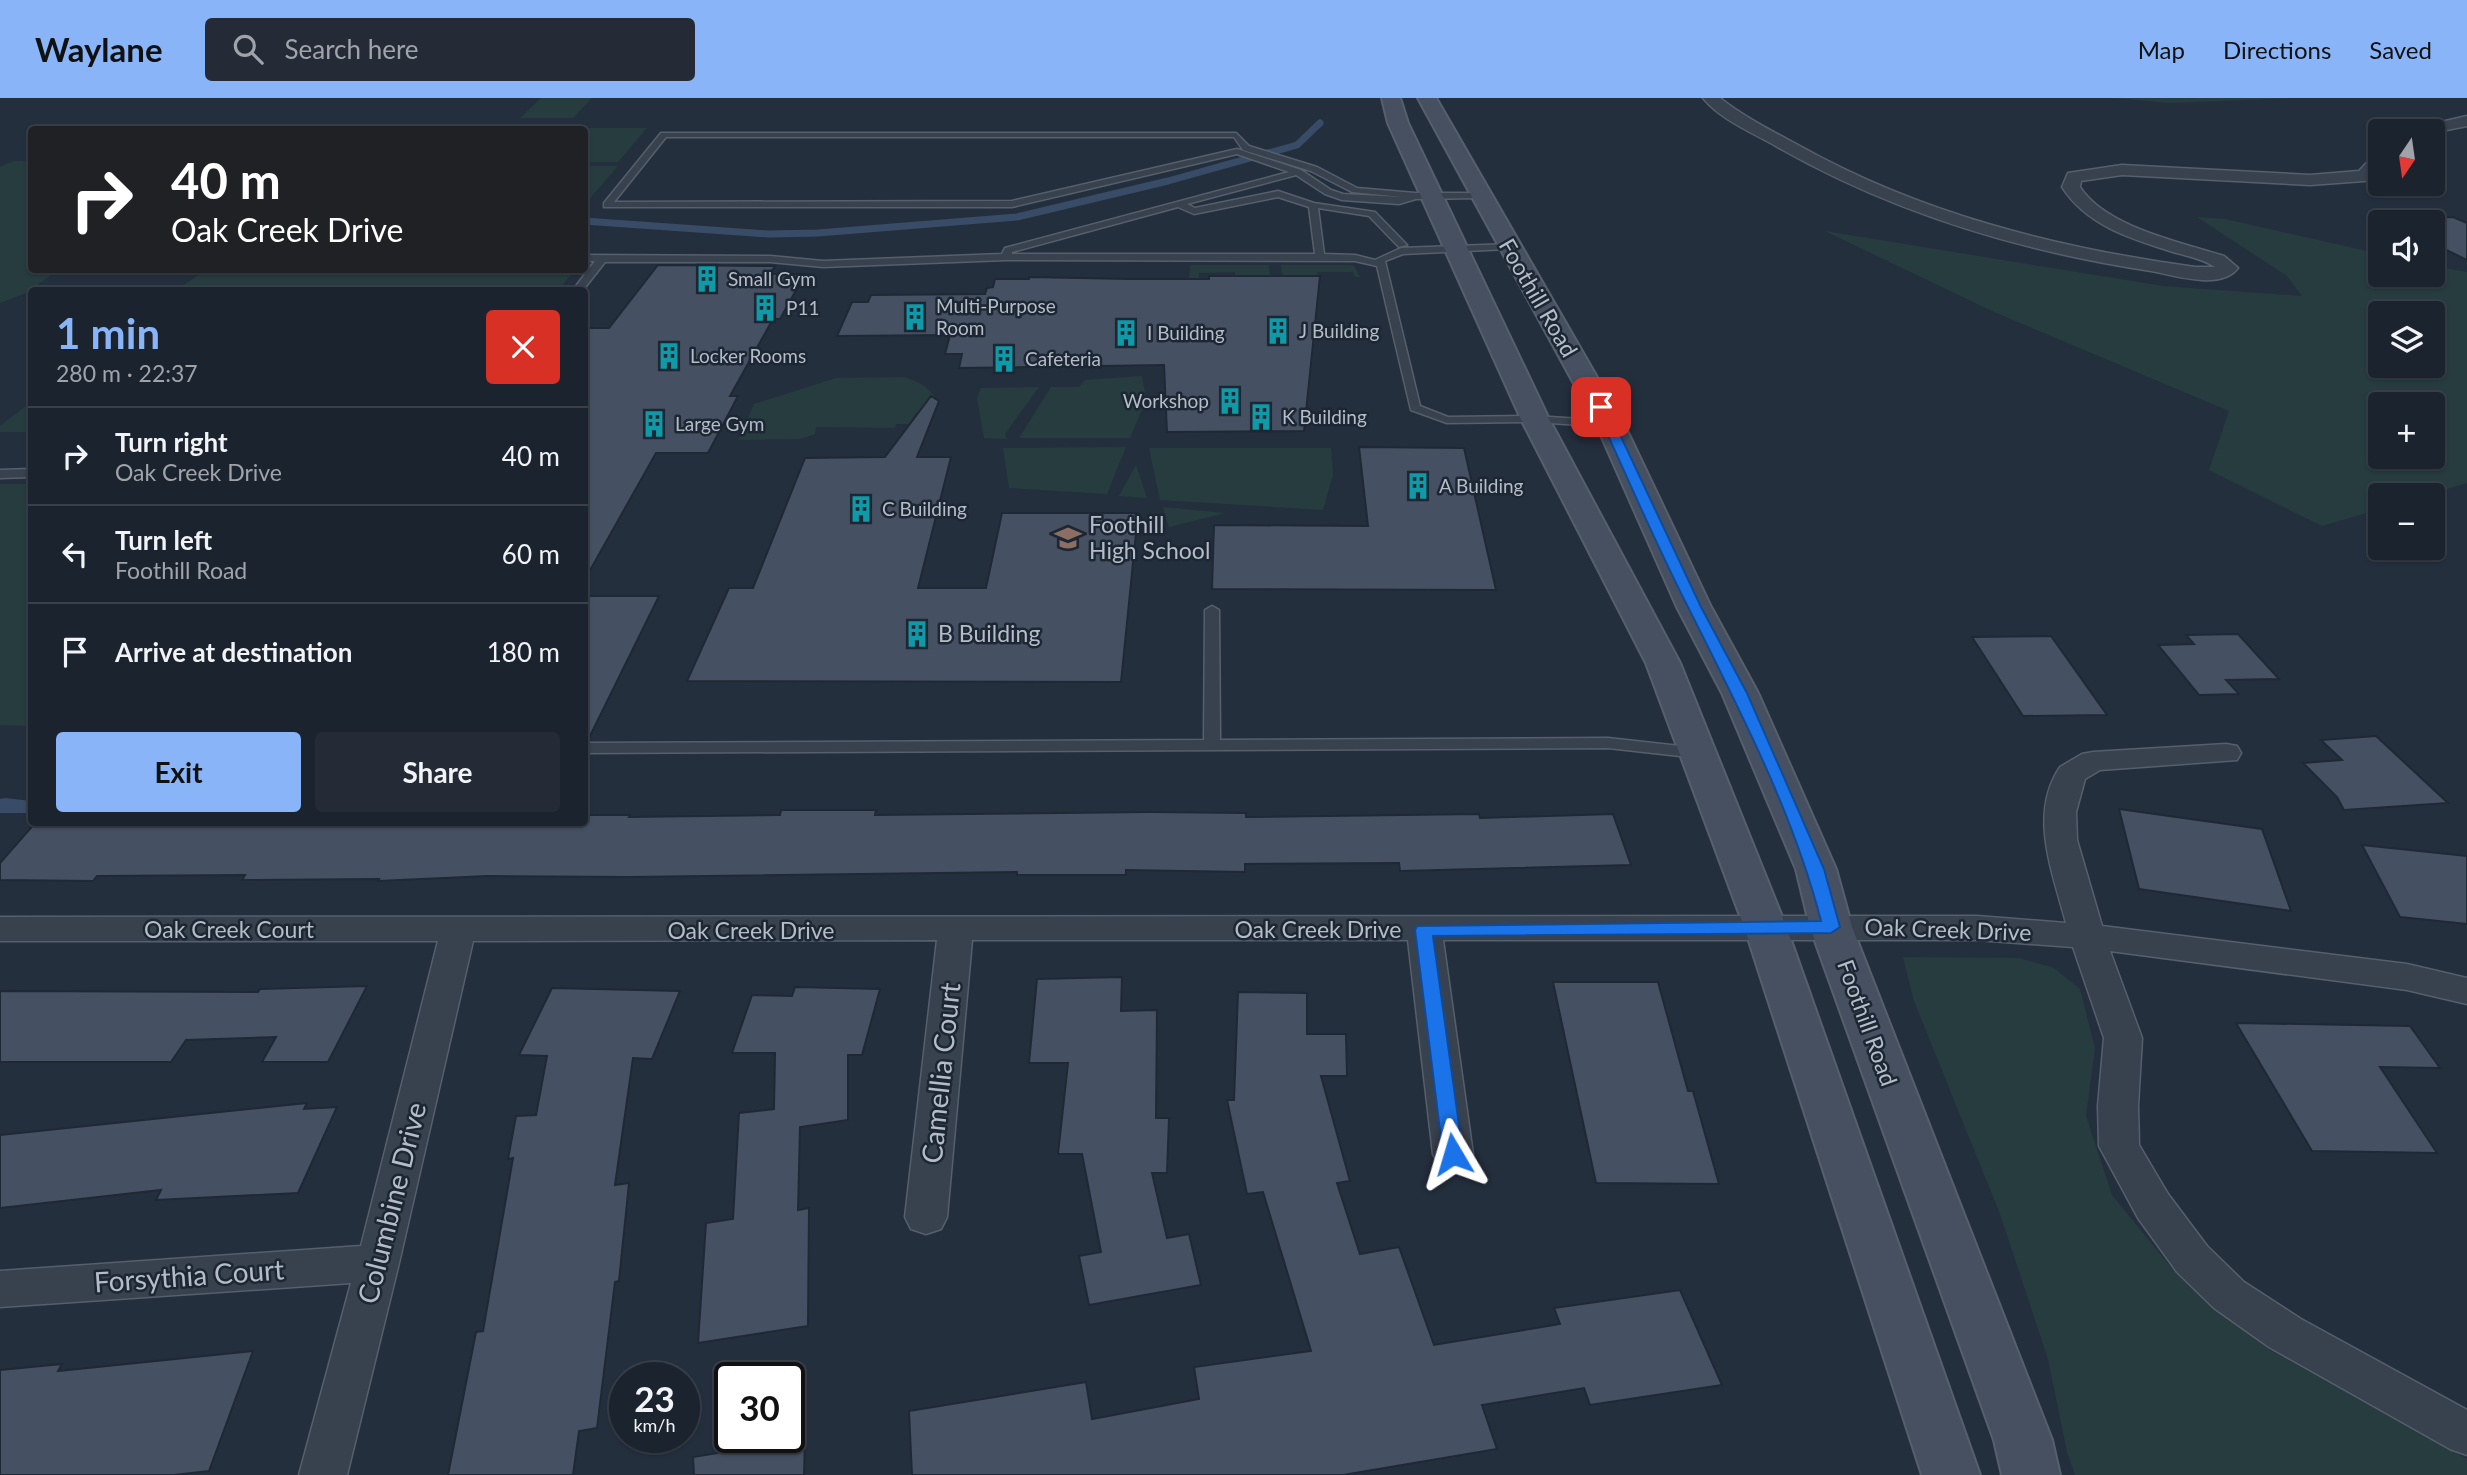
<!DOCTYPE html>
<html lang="en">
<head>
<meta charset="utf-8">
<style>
	:root { --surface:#1b232e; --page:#242b36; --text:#f1f3f6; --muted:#a0a4aa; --line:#39404a; --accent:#8ab4f8 }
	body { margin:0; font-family:Lato,sans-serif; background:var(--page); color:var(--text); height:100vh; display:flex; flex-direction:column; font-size:26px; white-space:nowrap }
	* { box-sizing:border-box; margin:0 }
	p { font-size:23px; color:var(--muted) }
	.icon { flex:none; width:38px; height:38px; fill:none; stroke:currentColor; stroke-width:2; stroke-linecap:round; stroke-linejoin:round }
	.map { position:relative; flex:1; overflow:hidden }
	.sheet { position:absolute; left:28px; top:189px; width:560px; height:539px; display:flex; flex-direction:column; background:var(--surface); border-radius:7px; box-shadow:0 2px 5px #0004,0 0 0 2px var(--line) }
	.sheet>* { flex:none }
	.guide { position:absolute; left:28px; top:28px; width:560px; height:147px; border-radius:7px; box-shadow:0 2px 5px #0004,0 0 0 2px var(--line); background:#202124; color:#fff; overflow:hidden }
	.needle { width:46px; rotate:193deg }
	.controls { position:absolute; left:2368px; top:21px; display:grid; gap:14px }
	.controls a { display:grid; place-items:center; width:77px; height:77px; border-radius:7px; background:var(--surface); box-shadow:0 2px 5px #0004,0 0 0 2px var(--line); font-size:35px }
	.speed { position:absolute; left:609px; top:1264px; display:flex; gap:14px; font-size:35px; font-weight:700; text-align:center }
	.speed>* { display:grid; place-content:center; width:91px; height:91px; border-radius:50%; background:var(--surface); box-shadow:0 2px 5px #0004,0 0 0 2px var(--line); line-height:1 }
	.speed small { font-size:18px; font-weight:400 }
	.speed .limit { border:4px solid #111; border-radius:10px; background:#fff; color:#111 }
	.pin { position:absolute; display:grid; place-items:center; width:60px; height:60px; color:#fff; margin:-30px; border-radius:14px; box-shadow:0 4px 10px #0006 }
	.me { position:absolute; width:77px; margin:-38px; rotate:353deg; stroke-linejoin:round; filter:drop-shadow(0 0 5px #0008) }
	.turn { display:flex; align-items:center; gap:24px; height:147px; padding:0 28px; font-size:32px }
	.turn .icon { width:91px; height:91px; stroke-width:2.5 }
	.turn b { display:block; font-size:49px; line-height:60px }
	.round { display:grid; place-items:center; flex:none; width:74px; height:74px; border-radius:7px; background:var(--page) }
	.headline { display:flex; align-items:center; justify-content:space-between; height:119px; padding:0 28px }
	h1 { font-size:42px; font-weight:700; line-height:52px; color:var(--accent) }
	.primary-button { display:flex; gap:14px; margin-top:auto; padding:14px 28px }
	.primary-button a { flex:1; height:80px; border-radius:7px; background:var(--accent); color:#111; font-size:28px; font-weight:700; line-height:80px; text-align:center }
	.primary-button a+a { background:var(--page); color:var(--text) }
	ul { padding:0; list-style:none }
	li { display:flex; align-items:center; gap:21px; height:98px; padding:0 28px; border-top:2px solid var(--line) }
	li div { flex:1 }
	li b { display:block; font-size:26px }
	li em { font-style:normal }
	header { display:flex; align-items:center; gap:42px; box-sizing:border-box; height:98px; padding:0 35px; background:var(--accent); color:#111 }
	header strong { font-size:33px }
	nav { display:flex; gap:38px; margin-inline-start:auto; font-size:24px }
	.search { width:490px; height:63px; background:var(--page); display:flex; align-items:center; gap:18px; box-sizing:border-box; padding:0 24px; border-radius:7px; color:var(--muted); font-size:26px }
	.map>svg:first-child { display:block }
	.green { fill:#263c3f; fill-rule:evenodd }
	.water { fill:#394c67 }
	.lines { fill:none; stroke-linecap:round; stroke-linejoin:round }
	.stream { stroke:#394c67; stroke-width:7 }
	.building { fill:#455162; stroke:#1f2835; stroke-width:2 }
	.lane-casing { stroke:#565f6c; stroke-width:3 }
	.street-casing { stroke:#565f6c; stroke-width:3 }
	.secondary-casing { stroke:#565f6c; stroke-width:4 }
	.lane { fill:#38414e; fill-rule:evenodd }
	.street { fill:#38414e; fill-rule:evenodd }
	.secondary { fill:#465061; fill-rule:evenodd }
	.route { fill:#1a73e8; stroke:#114b97; stroke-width:2 }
	.labels { text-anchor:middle; stroke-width:5; stroke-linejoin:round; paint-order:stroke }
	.far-poi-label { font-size:19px; fill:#b4bcc9; stroke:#1d2633; text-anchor:start }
	.street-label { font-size:23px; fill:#b4bcc9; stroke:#1d2633 }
	.poi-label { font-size:23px; fill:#b4bcc9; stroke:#1d2633; text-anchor:start }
	.near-street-label { font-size:28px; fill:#b4bcc9; stroke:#1d2633 }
</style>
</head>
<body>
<header>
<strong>Waylane</strong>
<div class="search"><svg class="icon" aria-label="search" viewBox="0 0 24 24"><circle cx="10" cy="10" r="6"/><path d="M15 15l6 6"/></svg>Search here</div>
<nav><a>Map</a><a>Directions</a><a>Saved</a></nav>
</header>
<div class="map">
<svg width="2467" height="1377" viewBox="0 0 2467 1377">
	<rect width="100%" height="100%" fill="#242f3e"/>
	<path class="green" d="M541,0h51l-19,20h-53z
		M2115,0h177l-123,5z
		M495,30h152l-29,34h-33l-1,-32z
		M14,63h17l1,109h26l-32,23 -26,10v-136z
		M585,68h33l-33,38h-1z
		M2197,119l28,2 155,35v21h52l1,-9 34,6v211l-40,12h-47v14l-58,17 -113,-56 20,-59 -235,-99 -169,-81 338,55 139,10 -15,-20zM2380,215h52v53h-52zM2380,306h52v53h-52z
		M1193,167h76l1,15h-35v-8l-36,1v5h-10l1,-12z
		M1281,167h69l4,1 6,11h-5l-2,-5h-35l-1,7 -34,1z
		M205,172h370l-17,20h-381z
		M1142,278l4,24 -16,38h-111l32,-51h28l6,-7z
		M903,279c15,4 25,9 33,22l-2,14h-18l-7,11h-13l-1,4 -79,-1 -1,7 -15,5 -62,1 16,-36 82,-26z
		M1039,289l-34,47 1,5 -22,-1 -7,-40 4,-10z
		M31,304v30h-31v-6z
		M1126,349l-19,47 -98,-6 -6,-40z
		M1149,350h182l2,27 -10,35 -163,-10z
		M1136,367l11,33 -28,-2z
		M0,386h31v242l-31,-1z
		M1163,409l62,6 -56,14z
		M1903,859l116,1 35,10 26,21 15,59 -9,68 26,79 63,77 92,76 200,111v16h-392l-8,-23 -19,-93 -48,-145 -86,-213z"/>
	<path class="water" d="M5,700l26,3v12h-31v-14z"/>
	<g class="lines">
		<path class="stream" d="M584,123l185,13 49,-1 199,-16 151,-36 129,-36 23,-22"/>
	</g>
	<path class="building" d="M2453,119l14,6v37l-35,-17v-25z
		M658,167l117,1 -5,8h35l-25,45h-7l-43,77h8l-30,57h-52l-72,128v-253h25z
		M1209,178h111l-16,155 -137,1 -3,-67 -205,3 3,-14h-17l5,-19 -113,1 15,-34h16l3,-7 114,-1 2,-6 6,-1 2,-8h34v-2l100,2h80z
		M931,298l8,5 -22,56h34l-33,131h68l16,-75h136l-17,169 -434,-1 42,-93h24l52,-130 80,-1z
		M1359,349l105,1 32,142 -284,-1 2,-64 154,1z
		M584,498h75l-71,144h-4z
		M2238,536l41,45 -53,1 13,14 -40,1 -41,-50 36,-1 -8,-9z
		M2051,538l56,79 -84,1 -51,-79z
		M2376,638l72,67 -104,7 -7,-13 -34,-34 39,-3 -21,-20z
		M2119,711l143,20 29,82 -152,-22z
		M781,712h95l-1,5 274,-3 97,1v4l233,-3 1,4 133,-4 18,51 -231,6 -1,-8 -154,1v8l-119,-2v5h-109v-3l-387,5 -142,-1 -110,5 1,-2 -137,1 3,-5 -148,1 -4,5 -93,-1v-17l36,-41h548v-7h46l-1,2 151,-2z
		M2362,747l105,11v68l-67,-7z
		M1122,879l-1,34 36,-1 -1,108h13l-2,55h-15l15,65 22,-4 12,51 -112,20 -10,-49 22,-4 -19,-98h-24l10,-91h-39l8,-84z
		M1553,884h105l30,109h5l26,93 -123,-1z
		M367,888l-39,76h-66l14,-25 -90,3 -15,22h-171v-71l258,1 2,-3z
		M795,889l85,2 -18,66h-14v65l-48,7 -2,83 11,-2 -1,118 -110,17 8,-120 27,-4 6,-106 35,-4 1,-56h-43l20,-58 40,1z
		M552,890l128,3 -28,68 -19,-1 -18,127 14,-2 -10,98 -4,1 -18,146 -18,3 -6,44h-125l28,-143 7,-1 30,-173 -5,1 8,-43 20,-1 11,-59 -28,-1z
		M1238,894l69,1v41h39l1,42h-26l29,105 -13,2 23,71 39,-7 35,98 126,-21 -6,-16 126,-18 42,95 -132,20 -6,-17 -102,17 15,44 -154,26h-431l-3,-64 177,-29 6,37 107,-20 -5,-32 117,-16 -48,-159 -16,2 -20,-94h7z
		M2236,925l174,3 30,42 -60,-1 57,86 -125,-2z
		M307,1005l-3,6 33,-2 -39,86 -142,7 5,-10 -161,18v-73z
		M253,1253l-44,120 -35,4h-174v-105l62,-6 -4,7z
		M805,1341l-1,36h-110l-1,-18z"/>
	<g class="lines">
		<defs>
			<path id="lane" d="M661,35h575l13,13 68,21 40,21 58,5h68v4l-3,1 -64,1 -17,5 -57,-4 -17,-6 -29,-19 -109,29 8,4 83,-17 36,12 61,9 32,33 -8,2 -30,-31 -51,-8 6,46 31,1 20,5 26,-12 110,-4v4l-3,1 -105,5 -18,7 35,145 28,11 87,-1 75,5 6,3 -6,3 -75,-5 -88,1 -36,-13 -34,-144 -22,-5 -349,-1 -183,7 -53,-5h-165l-22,28h-10l22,-29h-11v-6l186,1 53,5 179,-7 3,-6 284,-76 -52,-18 -225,53h-408v-4zM666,39h568l9,13 68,21 41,21 50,5 -59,-3 -12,-4 -30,-20 -64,-21 -225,52 -398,1zM1278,99l31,10 6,47h-303v-2l166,-45 16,7z
				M32,371v8l-32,1v-8z
				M1212,508l7,4 1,130 388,-2 90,10 8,5 -8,5 -90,-10 -1024,5v-10l620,-3 1,-130z"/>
			<path id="street" d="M1703,0h17c24,19 52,33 78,47 123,69 259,103 397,122h20c-12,-8 -28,-11 -42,-15 -41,-13 -86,-26 -111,-65l6,-14 54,-8 188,10 49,-4 15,-16 6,-1v15l-10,11 -6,1 -54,4 -188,-10 -41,6 -1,6c26,40 100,55 144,69l14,12c-18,23 -64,7 -87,3 -133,-20 -260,-59 -377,-126 -23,-13 -54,-26 -71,-47z
				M2467,18v10l-35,7 -19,-2 2,-3z
				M2226,646l11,2 4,7 -4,7 -137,10 -15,9 -9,33 1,28 25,86 305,38 60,14v26l-60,-14 -297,-39 32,87 -4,68 1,39 29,49 39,52 37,36 57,37 166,91v45l-17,-6 -181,-102 -55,-39 -37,-36 -39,-54 -39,-72 -1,-40 6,-68 -31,-91 -96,-7h-534l30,214 -6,11 -14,5 -14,-5 -6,-11 -25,-214h-436l-25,277 -6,12 -15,5 -15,-5 -6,-12 32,-277 -464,1 -74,322 -52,212h-48l52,-192 -351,24v-36l361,-25 77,-305h-438v-24l1977,-1 89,7c-13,-50 -38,-109 -6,-156l22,-13 11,-2z"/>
			<path id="secondary" d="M1382,0h18l8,25 141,296 131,244 107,266 193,546h-58l-177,-546 -99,-266 -125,-244 -133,-296z
				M1418,0h18l188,326 87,183 47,86 78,176 16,58 200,513 8,35h-58l-8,-35 -184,-513 -14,-58 -74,-176 -45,-86 -81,-183z"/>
		</defs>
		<use href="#lane" class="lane-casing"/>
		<use href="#street" class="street-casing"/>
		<use href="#secondary" class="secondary-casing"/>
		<use href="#lane" class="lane"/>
		<use href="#street" class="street"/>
		<use href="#secondary" class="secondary"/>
	</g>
	<path class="route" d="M1601,306l6,3 94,200 46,86 77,176 16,58 -9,6 -398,3 30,218 -3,5 -7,3 -7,-3 -3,-5 -28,-224 2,-4 404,-5c-28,-109 -82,-212 -132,-312 -34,-66 -63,-135 -94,-202z"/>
	<defs>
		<symbol id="building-bare" viewBox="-9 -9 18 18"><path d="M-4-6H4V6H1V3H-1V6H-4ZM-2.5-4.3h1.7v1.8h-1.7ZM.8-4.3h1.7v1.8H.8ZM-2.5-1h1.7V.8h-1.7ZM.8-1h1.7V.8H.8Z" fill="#0f9aa8" stroke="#1d2633" stroke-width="2.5" paint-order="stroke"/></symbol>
		<symbol id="school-bare" viewBox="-9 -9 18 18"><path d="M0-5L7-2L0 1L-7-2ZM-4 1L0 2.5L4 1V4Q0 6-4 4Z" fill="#8d6e63" stroke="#1d2633" stroke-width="2.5" paint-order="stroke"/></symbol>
	</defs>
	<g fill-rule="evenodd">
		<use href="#building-bare" x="688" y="162" width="38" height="38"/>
		<use href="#building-bare" x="746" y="191" width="38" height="38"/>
		<use href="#building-bare" x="896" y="200" width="38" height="38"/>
		<use href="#building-bare" x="1259" y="214" width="38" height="38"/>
		<use href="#building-bare" x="1107" y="216" width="38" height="38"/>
		<use href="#building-bare" x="650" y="239" width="38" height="38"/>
		<use href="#building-bare" x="985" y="242" width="38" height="38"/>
		<use href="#building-bare" x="1211" y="284" width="38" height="38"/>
		<use href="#building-bare" x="1242" y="300" width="38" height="38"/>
		<use href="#building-bare" x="635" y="307" width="38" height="38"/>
		<use href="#building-bare" x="1399" y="369" width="38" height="38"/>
		<use href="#building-bare" x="842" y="392" width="38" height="38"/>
		<use href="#school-bare" x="1049" y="421" width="38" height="38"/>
		<use href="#building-bare" x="898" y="517" width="38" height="38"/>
	</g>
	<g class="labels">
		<g class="far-poi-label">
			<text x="728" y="188">Small Gym</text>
			<text x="936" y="215">Multi-Purpose<tspan x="936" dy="22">Room</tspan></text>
			<text x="786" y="217">P11</text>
			<text x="1299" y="240">J Building</text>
			<text x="1147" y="242">I Building</text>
			<text x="690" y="265">Locker Rooms</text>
			<text x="1025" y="268">Cafeteria</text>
			<text x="1209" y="310" text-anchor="end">Workshop</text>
			<text x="1282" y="326">K Building</text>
			<text x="675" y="333">Large Gym</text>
			<text x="1439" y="395">A Building</text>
			<text x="882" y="418">C Building</text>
		</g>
		<g class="street-label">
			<text transform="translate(1538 200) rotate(60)" y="8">Foothill Road</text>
			<text x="229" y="840">Oak Creek Court</text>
			<text x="1318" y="840">Oak Creek Drive</text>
			<text transform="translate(1948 832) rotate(2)" y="8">Oak Creek Drive</text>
			<text x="751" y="841">Oak Creek Drive</text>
			<text transform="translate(1867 925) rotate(70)" y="8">Foothill Road</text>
		</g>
		<g class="poi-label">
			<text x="1089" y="435">Foothill<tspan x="1089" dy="26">High School</tspan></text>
			<text x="938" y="544">B Building</text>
		</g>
		<g class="near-street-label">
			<text transform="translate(941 975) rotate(-84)" y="10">Camellia Court</text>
			<text transform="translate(392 1105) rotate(-76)" y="10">Columbine Drive</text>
			<text transform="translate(189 1178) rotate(-4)" y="10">Forsythia Court</text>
		</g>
	</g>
</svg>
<div class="controls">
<a><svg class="needle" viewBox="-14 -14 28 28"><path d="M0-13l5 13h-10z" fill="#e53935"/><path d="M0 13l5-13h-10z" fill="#a0a4aa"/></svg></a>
<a><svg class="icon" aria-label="sound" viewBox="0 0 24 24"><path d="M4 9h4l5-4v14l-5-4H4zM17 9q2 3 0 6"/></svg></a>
<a><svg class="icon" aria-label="layers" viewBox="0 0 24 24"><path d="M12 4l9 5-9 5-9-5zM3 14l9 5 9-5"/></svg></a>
<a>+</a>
<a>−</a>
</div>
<div class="speed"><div>23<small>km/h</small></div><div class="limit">30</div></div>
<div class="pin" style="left:1601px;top:309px;background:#d93025"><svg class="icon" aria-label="arrive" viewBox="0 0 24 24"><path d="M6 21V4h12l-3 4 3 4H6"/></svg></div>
<svg class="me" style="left:1453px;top:1056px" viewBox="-20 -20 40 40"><path d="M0-17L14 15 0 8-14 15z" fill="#1a73e8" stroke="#fff" stroke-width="4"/></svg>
<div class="guide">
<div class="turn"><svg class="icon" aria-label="right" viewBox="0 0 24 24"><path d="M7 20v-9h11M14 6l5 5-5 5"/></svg><div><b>40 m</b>Oak Creek Drive</div></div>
</div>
<section class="sheet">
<div class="headline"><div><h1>1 min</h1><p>280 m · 22:37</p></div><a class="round" style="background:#d93025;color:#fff"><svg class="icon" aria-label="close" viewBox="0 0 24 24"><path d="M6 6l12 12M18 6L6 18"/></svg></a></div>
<ul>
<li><svg class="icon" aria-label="right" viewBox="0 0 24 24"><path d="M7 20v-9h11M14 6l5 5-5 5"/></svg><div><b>Turn right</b><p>Oak Creek Drive</p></div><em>40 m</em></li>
<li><svg class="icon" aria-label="left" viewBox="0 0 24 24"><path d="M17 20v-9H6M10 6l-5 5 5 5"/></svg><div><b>Turn left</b><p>Foothill Road</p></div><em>60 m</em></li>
<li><svg class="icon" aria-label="arrive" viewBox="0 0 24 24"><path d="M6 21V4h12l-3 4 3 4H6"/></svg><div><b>Arrive at destination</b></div><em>180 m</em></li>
</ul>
<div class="primary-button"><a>Exit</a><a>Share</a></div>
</section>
</div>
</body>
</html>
